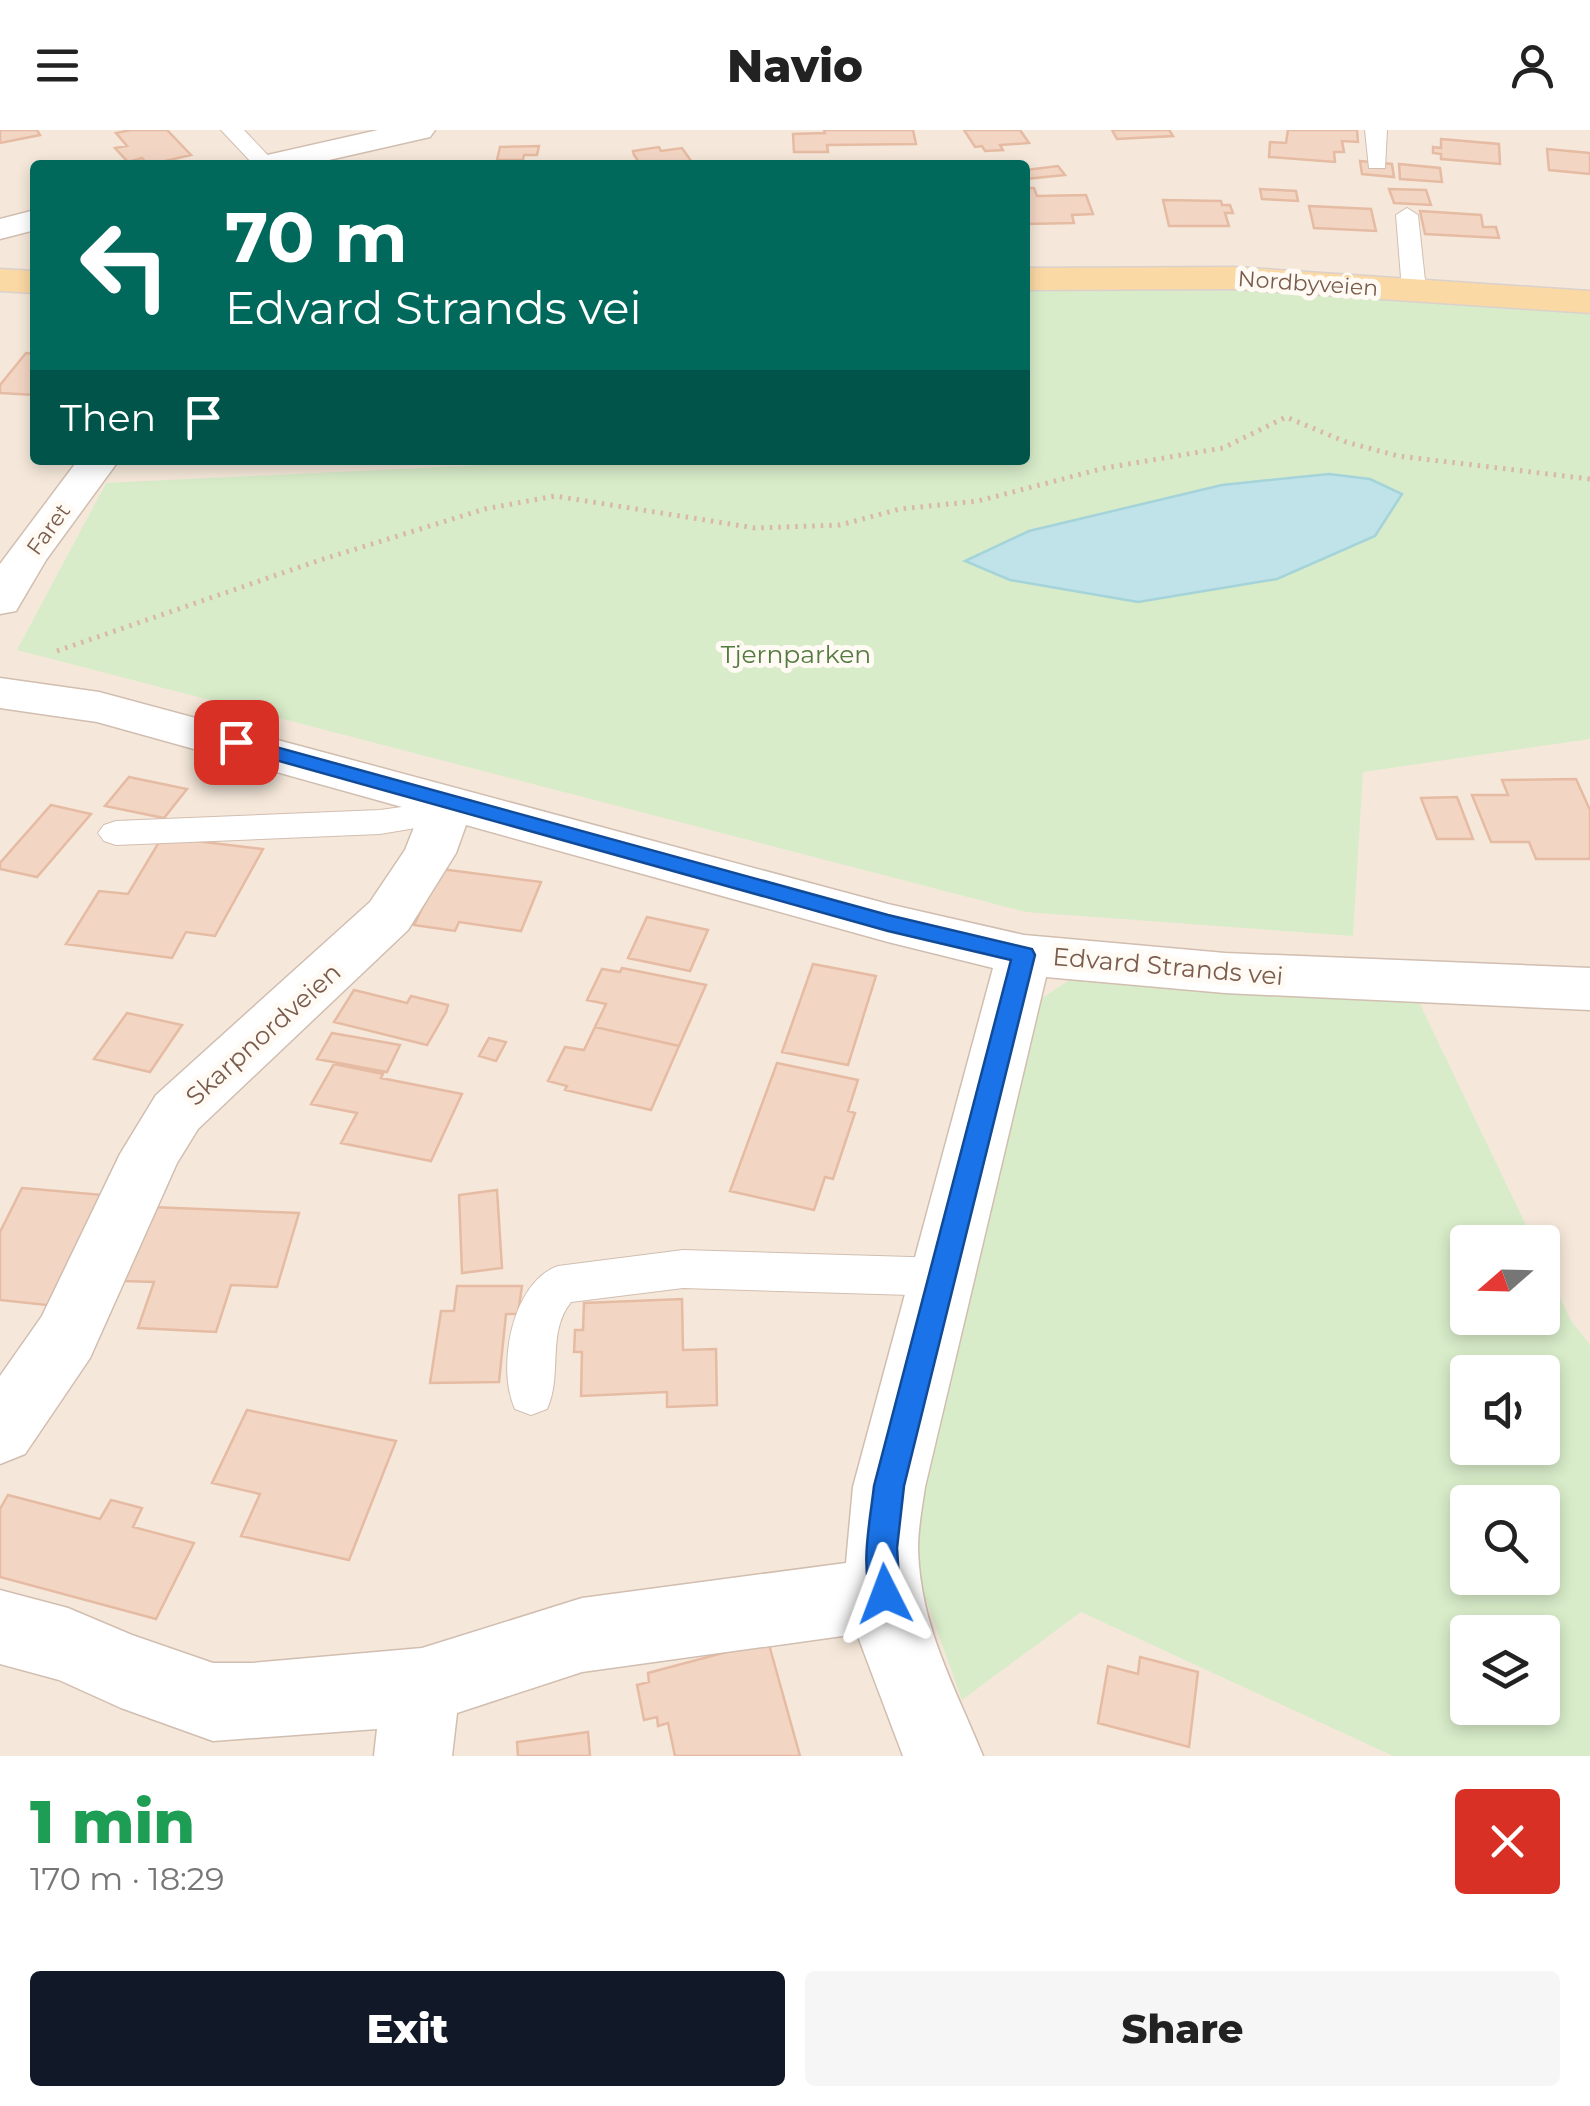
<!DOCTYPE html>
<html lang="en">
<head>
<meta charset="utf-8">
<style>
	:root { --surface:#fff; --page:#f6f6f6; --text:#222; --muted:#767676; --accent:#111827 }
	body { margin:0; font-family:Montserrat,sans-serif; background:var(--page); color:var(--text); height:100vh; display:flex; flex-direction:column; font-size:38px; white-space:nowrap }
	* { box-sizing:border-box; margin:0 }
	p { font-size:32px; color:var(--muted) }
	.icon { flex:none; width:55px; height:55px; fill:none; stroke:currentColor; stroke-width:2; stroke-linecap:round; stroke-linejoin:round }
	.map { position:relative; height:1626px; overflow:hidden }
	.drawer { display:flex; flex-direction:column; background:var(--surface); flex:1 }
	.drawer>* { flex:none }
	.guide { position:absolute; left:30px; top:30px; width:1000px; height:305px; border-radius:10px; box-shadow:0 5px 15px #0003; background:#00695c; color:#fff; overflow:hidden }
	.needle { width:65px; rotate:250deg }
	.controls { position:absolute; left:1450px; top:1095px; display:grid; gap:20px }
	.controls a { display:grid; place-items:center; width:110px; height:110px; border-radius:10px; background:var(--surface); box-shadow:0 5px 15px #0003; font-size:50px }
	.pin { position:absolute; display:grid; place-items:center; width:85px; height:85px; color:#fff; margin:-42px; border-radius:20px; box-shadow:0 5px 15px #0006 }
	.me { position:absolute; width:110px; margin:-55px; rotate:357deg; stroke-linejoin:round; filter:drop-shadow(0 0 8px #0008) }
	.turn { display:flex; align-items:center; gap:35px; height:210px; padding:0 30px; font-size:45px }
	.turn .icon { width:130px; height:130px; stroke-width:2.5 }
	.turn b { display:block; font-size:70px; line-height:85px }
	.then { display:flex; align-items:center; height:95px; padding:0 30px; background:#0003; gap:20px; font-size:38px }
	.round { display:grid; place-items:center; flex:none; width:105px; height:105px; border-radius:10px; background:var(--page) }
	.overview { display:flex; align-items:center; justify-content:space-between; height:170px; padding:0 30px }
	h1 { font-size:60px; font-weight:800; line-height:75px; color:#1e9e55 }
	.button { display:flex; gap:20px; margin-top:auto; padding:20px 30px }
	.button a { flex:1; height:115px; border-radius:10px; background:var(--accent); color:#fff; font-size:40px; font-weight:800; line-height:115px; text-align:center }
	.button a+a { background:var(--page); color:var(--text) }
	header { display:flex; justify-content:space-between; align-items:center; height:130px; padding:0 30px; background:var(--surface); font-size:45px; font-weight:800 }
	.map>svg:first-child { display:block }
	.residential { fill:#f5e8da; fill-rule:evenodd }
	.green { fill:#d8ecc9; fill-rule:evenodd }
	.water { fill:#bfe3e8; stroke:#a5d3da; stroke-width:2.5 }
	.building { fill:#f3d5c3; stroke:#e6bba3; stroke-width:2.5 }
	.lines { fill:none; stroke-linecap:round; stroke-linejoin:round }
	.service-casing { stroke:#d1beb0; stroke-width:2 }
	.minor-casing { stroke:#d1beb0; stroke-width:3 }
	.primary-casing { stroke:#dad1cd; stroke-width:3 }
	.path { stroke:#d9b8a5; stroke-width:5; stroke-dasharray:2.5 6; stroke-linecap:butt }
	.service { fill:#fff; fill-rule:evenodd }
	.minor { fill:#fff; fill-rule:evenodd }
	.primary { fill:#fbd9a5; fill-rule:evenodd }
	.route { fill:#1a73e8; stroke:#114b97; stroke-width:2.5 }
	.labels { text-anchor:middle; stroke-width:10; stroke-linejoin:round; paint-order:stroke }
	.far-street-label { font-size:22px; fill:#7a5c4d; stroke:#fffaf3 }
	.park-label { font-size:25px; fill:#537a41; stroke:#fffaf3 }
	.street-label { font-size:25px; fill:#7a5c4d; stroke:#fffaf3 }
</style>
</head>
<body>
<header><svg class="icon" aria-label="menu" viewBox="0 0 24 24"><path d="M4 6h16M4 12h16M4 18h16"/></svg>Navio<svg class="icon" aria-label="person" viewBox="0 0 24 24"><circle cx="12" cy="8" r="4"/><path d="M4 21q1-7 8-7t8 7"/></svg></header>
<div class="map">
<svg width="1590" height="1626" viewBox="0 0 1590 1626">
	<rect width="100%" height="100%" fill="#fdf6ec"/>
	<path class="residential" d="M0,0h1590v1626h-1590zM35,35h990v295h-990zM1468,1112h74v76h-74zM1468,1242h74v76h-74zM1468,1372h74v76h-74zM1468,1502h74v76h-74z"/>
	<path class="green" d="M1025,159l240,2 325,19v429l-227,33 -10,164 -327,-24 -1009,-262 89,-167 481,-23h438zM1329,344l-300,57 193,-46z
		M1071,849l347,21 116,242h-66v76h74l1,-58 27,59 20,26v411h-197l-312,-144 -119,88 -51,-143 29,-142 99,-415zM1468,1242h74v76h-74zM1468,1372h74v76h-74zM1468,1502h74v76h-74z"/>
	<path class="water" d="M1329,344l41,5 32,15 -27,42 -98,43 -139,23 -128,-22 -45,-19 64,-30 193,-46z"/>
	<path class="building" d="M0,0h37l3,5 -40,8z
		M131,0h36l24,25 -43,10 -6,-7 -14,4 -13,-14 12,-2 -11,-13z
		M824,0h89l3,14 -89,1 1,7h-34l-1,-18 32,-1z
		M964,0h56l9,13 -29,2 3,5 -18,1 -3,-5 -7,1z
		M1112,0h57l4,6 -56,3z
		M1288,0h69l1,12 -16,-1 2,11h-10l1,10 -66,-5 1,-15 16,1z
		M1441,9l58,5 1,20 -59,-5v-5l-8,-1v-6l8,1z
		M539,16l-2,9h-13l-1,5h-26l3,-13z
		M659,17l2,4 21,-3 12,17h-53l-7,-10 -1,-4z
		M1547,19l43,4v21l-41,-4z
		M1360,31l32,3 2,13 -32,-3z
		M1399,34l41,4 2,14 -42,-3z
		M1058,36l7,9 -40,4v-9z
		M1025,58h9l3,8 49,-1 7,19 -21,1 2,8 -48,1 -1,6z
		M1260,59l36,2 2,10 -36,-2z
		M1389,59l37,1 5,15 -37,-2z
		M1163,70l58,1 1,4h8l3,8h-8l4,13h-60z
		M1309,76l62,3 5,22 -62,-3z
		M1420,81l61,4 2,12h13l3,11 -74,-4z
		M26,223l9,1v41l-35,-2v-8z
		M129,647l58,12 -23,29 -59,-12z
		M1576,649l14,31v49h-54l-7,-17h-38l-19,-47h36l-6,-15z
		M1457,667l16,42h-36l-16,-41z
		M51,675l40,9 -54,63 -37,-8v-6z
		M162,707l101,12 -48,87 -29,-4 -14,26 -106,-14 33,-53 29,3z
		M441,739l100,13 -20,49 -62,-9 -4,9 -41,-6z
		M647,787l61,13 -18,41 -62,-13z
		M813,834l63,12 -28,89 -66,-13z
		M622,838l84,17 -27,61 -84,-19 11,-23 -19,-4 15,-31 18,3z
		M354,860l53,13 4,-7 37,9 -2,7 -19,33 -93,-23z
		M127,883l55,12 -32,47 -56,-13z
		M595,897l84,19 -28,64 -86,-20 2,-4 -19,-5 17,-34 19,3z
		M332,903l68,12 -13,27 -70,-13z
		M489,908l17,4 -10,19 -17,-5z
		M777,933l81,17 -10,31 7,2 -22,66 -8,-2 -11,33 -84,-19z
		M334,934l49,10 -2,4 81,16 -31,67 -90,-18 16,-30 -46,-9z
		M22,1058l93,8 -59,110 -56,-6v-68z
		M497,1060l5,78 -40,5 -3,-78z
		M151,1077l148,6 -22,74 -46,-2 -15,47 -78,-4 16,-46 -30,-1z
		M457,1156h65l-4,28h-12l-7,68 -69,1 11,-72h13z
		M682,1169l1,51 33,-1 1,56 -50,2v-15l-86,4 1,-44h-8l1,-22h8l1,-27z
		M247,1280l149,31 -47,119 -108,-24 19,-42 -48,-11z
		M8,1365l92,24 11,-19 31,8 -9,19 61,16 -38,76 -156,-42v-68z
		M768,1511l32,115h-125l-7,-33 -10,3 -1,-9 -13,3 -7,-35 12,-3 -1,-9z
		M1140,1527l58,15 -9,75 -91,-24 10,-57 30,8z
		M588,1602l2,24h-72l-1,-14z"/>
	<g class="lines">
		<defs>
			<path id="service" d="M221,0h23l33,35h-23z
				M1365,0h22l-2,38h-16z
				M1407,78l11,7 8,75 -12,7 -12,-7 -6,-75z
				M445,671l12,4 5,8 -5,8 -77,13 -264,11 -12,-4 -6,-8 6,-8 12,-4 264,-11z
				M683,1120l260,8 16,6 6,13 -6,13 -16,6 -260,-8 -112,14c-25,31 -8,73 -24,107l-16,6 -16,-6c-19,-41 -3,-127 43,-143z"/>
			<path id="minor" d="M378,0h57l-5,7 -123,28h-58l5,-7z
				M35,80v20l-35,9v-20z
				M78,330h41l-73,100 -30,51 -16,3v-50z
				M0,548l99,14 789,212 136,31 201,18 365,15v42l-365,-17 -179,-16 -121,510c-3,21 -7,41 -7,62 2,77 37,138 65,207h-80l-46,-122 -275,38 -125,41 -5,43h-78l3,-27 -164,12 -92,-33 -62,-28 -59,-16v-74l68,18 64,27 81,28h39l170,-15 160,-50 264,-35 7,-76 140,-519 -105,-26 -422,-117 -10,28 -48,77 -210,199 -21,34 -87,195 -65,96 -25,10v-88l42,-60 78,-162 36,-59 214,-193 35,-52 15,-38 -323,-90 -97,-14z"/>
			<path id="primary" d="M1233,137l357,24v22l-357,-24 -208,1v-22z
				M0,139l35,2v22l-35,-2z"/>
		</defs>
		<use href="#service" class="service-casing"/>
		<use href="#minor" class="minor-casing"/>
		<use href="#primary" class="primary-casing"/>
		<path class="path" d="M57,521l263,-91 165,-51 70,-13 200,32 85,-3 60,-16 78,-8 127,-33 118,-20 63,-31 60,25 52,14 192,23"/>
		<use href="#service" class="service"/>
		<use href="#minor" class="minor"/>
		<use href="#primary" class="primary"/>
	</g>
	<path class="route" d="M236,606l652,179 144,34 3,6 -131,531 -7,62 3,46 -4,10 -11,5 -11,-5c-15,-35 -4,-81 0,-118l137,-526 -123,-29 -659,-184v-9z"/>
	<g class="labels">
		<g class="far-street-label">
			<text transform="translate(1308 153) rotate(4)" y="8">Nordbyveien</text>
			<text transform="translate(48 399) rotate(-54)" y="8">Faret</text>
		</g>
		<g class="park-label">
			<text x="796" y="533">Tjernparken</text>
		</g>
		<g class="street-label">
			<text transform="translate(1168 836) rotate(5)" y="9">Edvard Strands vei</text>
			<text transform="translate(263 904) rotate(-42)" y="9">Skarpnordveien</text>
		</g>
	</g>
</svg>
<div class="controls">
<a><svg class="needle" viewBox="-14 -14 28 28"><path d="M0-13l5 13h-10z" fill="#e53935"/><path d="M0 13l5-13h-10z" fill="#767676"/></svg></a>
<a><svg class="icon" aria-label="sound" viewBox="0 0 24 24"><path d="M4 9h4l5-4v14l-5-4H4zM17 9q2 3 0 6"/></svg></a>
<a><svg class="icon" aria-label="search" viewBox="0 0 24 24"><circle cx="10" cy="10" r="6"/><path d="M15 15l6 6"/></svg></a>
<a><svg class="icon" aria-label="layers" viewBox="0 0 24 24"><path d="M12 4l9 5-9 5-9-5zM3 14l9 5 9-5"/></svg></a>
</div>
<div class="pin" style="left:236px;top:612px;background:#d93025"><svg class="icon" aria-label="arrive" viewBox="0 0 24 24"><path d="M6 21V4h12l-3 4 3 4H6"/></svg></div>
<svg class="me" style="left:885px;top:1464px" viewBox="-20 -20 40 40"><path d="M0-17L14 15 0 8-14 15z" fill="#1a73e8" stroke="#fff" stroke-width="4"/></svg>
<div class="guide">
<div class="turn"><svg class="icon" aria-label="left" viewBox="0 0 24 24"><path d="M17 20v-9H6M10 6l-5 5 5 5"/></svg><div><b>70 m</b>Edvard Strands vei</div></div>
<div class="then">Then<svg class="icon" aria-label="arrive" viewBox="0 0 24 24"><path d="M6 21V4h12l-3 4 3 4H6"/></svg></div>
</div>
</div>
<section class="drawer">
<div class="overview"><div><h1>1 min</h1><p>170 m · 18:29</p></div><a class="round" style="background:#d93025;color:#fff"><svg class="icon" aria-label="close" viewBox="0 0 24 24"><path d="M6 6l12 12M18 6L6 18"/></svg></a></div>
<div class="button"><a>Exit</a><a>Share</a></div>
</section>
</body>
</html>
